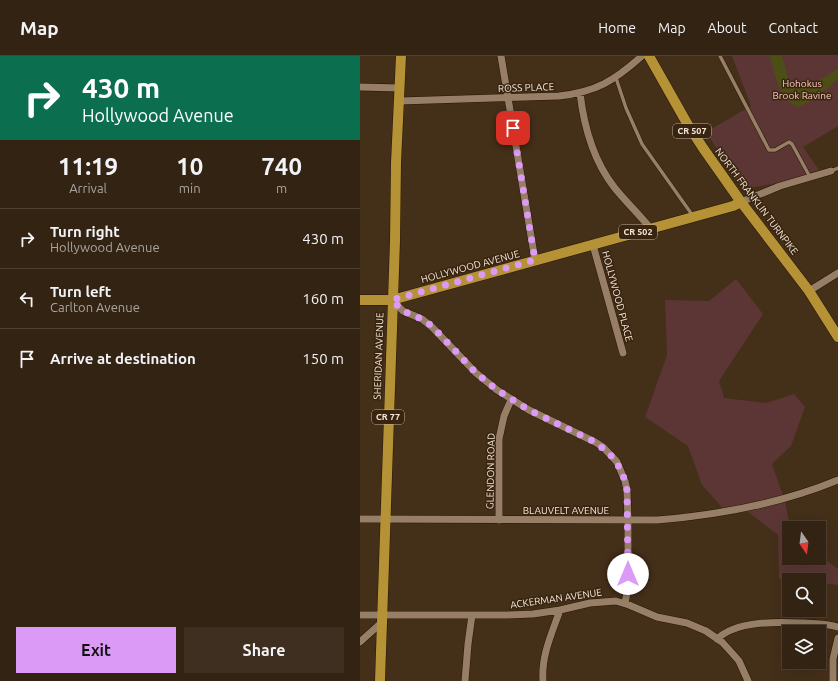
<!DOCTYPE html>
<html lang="en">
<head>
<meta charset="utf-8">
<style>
	:root { --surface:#332313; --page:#3e2f21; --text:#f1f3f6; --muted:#a9a4a0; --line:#4e4033; --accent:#da9af6 }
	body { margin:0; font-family:Ubuntu,sans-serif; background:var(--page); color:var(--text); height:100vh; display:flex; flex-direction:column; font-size:15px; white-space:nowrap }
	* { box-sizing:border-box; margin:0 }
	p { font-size:13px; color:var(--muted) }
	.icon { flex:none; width:22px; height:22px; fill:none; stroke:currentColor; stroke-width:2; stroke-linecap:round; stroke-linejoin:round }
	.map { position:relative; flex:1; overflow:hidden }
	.details { display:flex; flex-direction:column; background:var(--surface); width:360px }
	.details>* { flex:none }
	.guide { background:#0b6e4f; color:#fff; overflow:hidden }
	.needle { width:26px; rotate:166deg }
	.fabs { position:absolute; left:422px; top:465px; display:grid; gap:8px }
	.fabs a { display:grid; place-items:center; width:44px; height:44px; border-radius:0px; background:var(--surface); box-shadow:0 4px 16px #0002,0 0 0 1px var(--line); font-size:20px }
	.pin { position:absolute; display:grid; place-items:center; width:34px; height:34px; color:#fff; margin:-17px; border-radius:8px; box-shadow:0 2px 6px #0006 }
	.me { position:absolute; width:44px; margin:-22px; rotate:0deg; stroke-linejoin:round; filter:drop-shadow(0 0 3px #0008) }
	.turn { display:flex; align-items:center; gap:14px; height:84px; padding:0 16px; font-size:18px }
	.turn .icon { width:52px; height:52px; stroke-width:2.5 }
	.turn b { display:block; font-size:28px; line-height:34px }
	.eta { display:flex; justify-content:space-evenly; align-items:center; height:68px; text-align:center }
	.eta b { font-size:24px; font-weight:600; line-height:28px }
	.button { display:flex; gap:8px; margin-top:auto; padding:8px 16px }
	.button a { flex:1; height:46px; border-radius:0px; background:var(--accent); color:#111; font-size:16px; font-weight:600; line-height:46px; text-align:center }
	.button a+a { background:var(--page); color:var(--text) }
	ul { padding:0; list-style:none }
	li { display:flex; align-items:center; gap:12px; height:60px; padding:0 16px; border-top:1px solid var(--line) }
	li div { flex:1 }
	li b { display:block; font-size:15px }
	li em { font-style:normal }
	header { display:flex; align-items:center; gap:24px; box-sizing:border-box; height:56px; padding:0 20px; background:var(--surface); border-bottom:1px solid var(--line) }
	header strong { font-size:19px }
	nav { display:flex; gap:22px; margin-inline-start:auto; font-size:14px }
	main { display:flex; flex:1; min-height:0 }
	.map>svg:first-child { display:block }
	.green { fill:#5b3635 }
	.water { fill:#4c4e16 }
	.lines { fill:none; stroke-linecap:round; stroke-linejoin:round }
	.lane-casing { stroke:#291702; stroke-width:4.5 }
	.street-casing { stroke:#291702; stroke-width:8 }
	.primary-casing { stroke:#291702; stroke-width:11 }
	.lane { stroke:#977f67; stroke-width:3.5 }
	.street { stroke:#977f67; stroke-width:7 }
	.primary { stroke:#b49235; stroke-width:10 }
	.route { stroke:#da9af6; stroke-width:7; stroke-dasharray:0 12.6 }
	.labels { text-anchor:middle; stroke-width:3; stroke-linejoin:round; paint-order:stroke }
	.shield { fill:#39250f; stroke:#bdad9d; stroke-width:1 }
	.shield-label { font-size:9px; font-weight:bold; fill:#f5e7da }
	.park-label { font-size:10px; fill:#fcc5c1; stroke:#39250f }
	.street-label { font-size:10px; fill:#f5e7da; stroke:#39250f }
</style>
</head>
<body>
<header>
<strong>Map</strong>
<nav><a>Home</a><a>Map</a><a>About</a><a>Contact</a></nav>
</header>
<main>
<section class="details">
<div class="guide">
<div class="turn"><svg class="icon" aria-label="right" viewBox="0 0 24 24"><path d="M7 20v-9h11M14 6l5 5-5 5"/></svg><div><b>430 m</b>Hollywood Avenue</div></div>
</div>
<div class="eta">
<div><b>11:19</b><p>Arrival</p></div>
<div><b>10</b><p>min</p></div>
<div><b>740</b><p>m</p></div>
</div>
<ul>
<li><svg class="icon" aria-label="right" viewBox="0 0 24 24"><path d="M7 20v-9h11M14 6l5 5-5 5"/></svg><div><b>Turn right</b><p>Hollywood Avenue</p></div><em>430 m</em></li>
<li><svg class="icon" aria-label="left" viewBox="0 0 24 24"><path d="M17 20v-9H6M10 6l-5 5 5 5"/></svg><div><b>Turn left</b><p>Carlton Avenue</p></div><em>160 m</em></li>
<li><svg class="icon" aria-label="arrive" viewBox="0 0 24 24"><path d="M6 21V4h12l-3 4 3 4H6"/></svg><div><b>Arrive at destination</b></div><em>150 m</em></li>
</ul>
<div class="button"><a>Exit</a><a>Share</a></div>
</section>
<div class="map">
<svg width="478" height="625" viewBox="0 0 478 625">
	<rect width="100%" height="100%" fill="#442f19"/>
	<path class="green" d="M372,0h106v70l-35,21 16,23 -35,12 -41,7 -37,-57 45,-26z
		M376,223l27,35 -44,67 5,17 42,5 28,-9 11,13 -14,39 -19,18 13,37 5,27 -1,30h30v-2l19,13v16l-19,-2v-3l-40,-1 -1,-44 -30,-23 -21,1 -25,-28 -14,-39 -43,-29 22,-62 -2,-55 44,1z"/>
	<path class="water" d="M410,0h12l8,29c15,5 37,-8 48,-17v10l-10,10 -17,13 -13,6c-19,-7 -23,-32 -28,-51z"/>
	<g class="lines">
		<defs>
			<path id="lane" d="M360,0l49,94h6l14,-8 3,2 18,33
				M256,22l10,30 16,36 51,72
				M471,115l7,-3"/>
			<path id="street" d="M141,0l34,204
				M0,31l40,1
				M220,37c4,34 13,67 34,94 11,14 25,27 36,41
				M40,45l159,-5c37,-4 55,-15 83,-40
				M381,146l39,-16 51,-15
				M233,189l30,108
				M449,235l29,-18
				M32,244l11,11 19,8 10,8 44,46 21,17 32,20 66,32 8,5 14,15 8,19 2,9 1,30v68l-3,15
				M0,463l297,1c62,-5 123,-16 181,-40
				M139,464v-81l5,-23 7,-16
				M0,559h147l26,-1 27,-4 30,-7 26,-2 13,4 28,12 30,6 19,8 16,11 10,11 7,8 9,20
				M357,583c20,-19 61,-17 87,-16 12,1 23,1 34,4
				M0,586l21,-19
				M105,625l3,-37 4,-29
				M183,625c-2,-25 9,-48 17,-71
				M473,625v-22l5,-21"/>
			<path id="primary" d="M289,0l39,69 15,23 38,54 68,89 29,46
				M0,244h32l341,-94 8,-4
				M20,625l15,-440 1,-78 5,-107"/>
		</defs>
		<use href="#lane" class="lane-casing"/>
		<use href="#street" class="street-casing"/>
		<use href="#primary" class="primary-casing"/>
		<use href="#lane" class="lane"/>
		<use href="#street" class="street"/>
		<use href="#primary" class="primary"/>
	</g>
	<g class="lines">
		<path class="route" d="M153,72l22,132 -143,40 11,11 19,8 10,7 44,47 21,17 32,20 66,32 15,12 12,17 5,19 1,84"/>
	</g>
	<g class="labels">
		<g class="shield">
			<rect x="313" y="68" width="38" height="14" rx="3"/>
			<rect x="259" y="169" width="38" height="14" rx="3"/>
			<rect x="12" y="354" width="32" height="14" rx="3"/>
		</g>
		<g class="shield-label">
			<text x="332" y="78">CR 507</text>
			<text x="278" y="179">CR 502</text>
			<text x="28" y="364">CR 77</text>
		</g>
		<g class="park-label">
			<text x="442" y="31">Hohokus<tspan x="442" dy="12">Brook Ravine</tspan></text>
		</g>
		<g class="street-label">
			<text transform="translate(166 31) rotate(-2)" y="4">ROSS PLACE</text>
			<text transform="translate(397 145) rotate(53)" y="4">NORTH FRANKLIN TURNPIKE</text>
			<text transform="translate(110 210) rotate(-15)" y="4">HOLLYWOOD AVENUE</text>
			<text transform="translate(258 240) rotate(75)" y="4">HOLLYWOOD PLACE</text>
			<text transform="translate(18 300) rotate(-88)" y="4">SHERIDAN AVENUE</text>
			<text transform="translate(130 415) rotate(-89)" y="4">GLENDON ROAD</text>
			<text x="206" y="458">BLAUVELT AVENUE</text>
			<text transform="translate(196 542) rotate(-8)" y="4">ACKERMAN AVENUE</text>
		</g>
	</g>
</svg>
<div class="fabs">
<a><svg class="needle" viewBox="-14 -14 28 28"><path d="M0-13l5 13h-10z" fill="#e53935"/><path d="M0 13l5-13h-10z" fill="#a9a4a0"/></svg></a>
<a><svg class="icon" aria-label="search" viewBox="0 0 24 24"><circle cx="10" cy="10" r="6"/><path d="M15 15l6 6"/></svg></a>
<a><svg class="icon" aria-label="layers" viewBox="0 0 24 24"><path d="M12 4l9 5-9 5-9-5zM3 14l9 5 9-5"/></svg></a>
</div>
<div class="pin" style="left:153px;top:72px;background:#d93025"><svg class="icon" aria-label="arrive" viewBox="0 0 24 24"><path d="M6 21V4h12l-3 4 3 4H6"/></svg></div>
<svg class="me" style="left:268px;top:518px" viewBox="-20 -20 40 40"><circle r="19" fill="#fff"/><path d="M0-13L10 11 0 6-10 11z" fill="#da9af6"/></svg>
</div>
</main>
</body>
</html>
